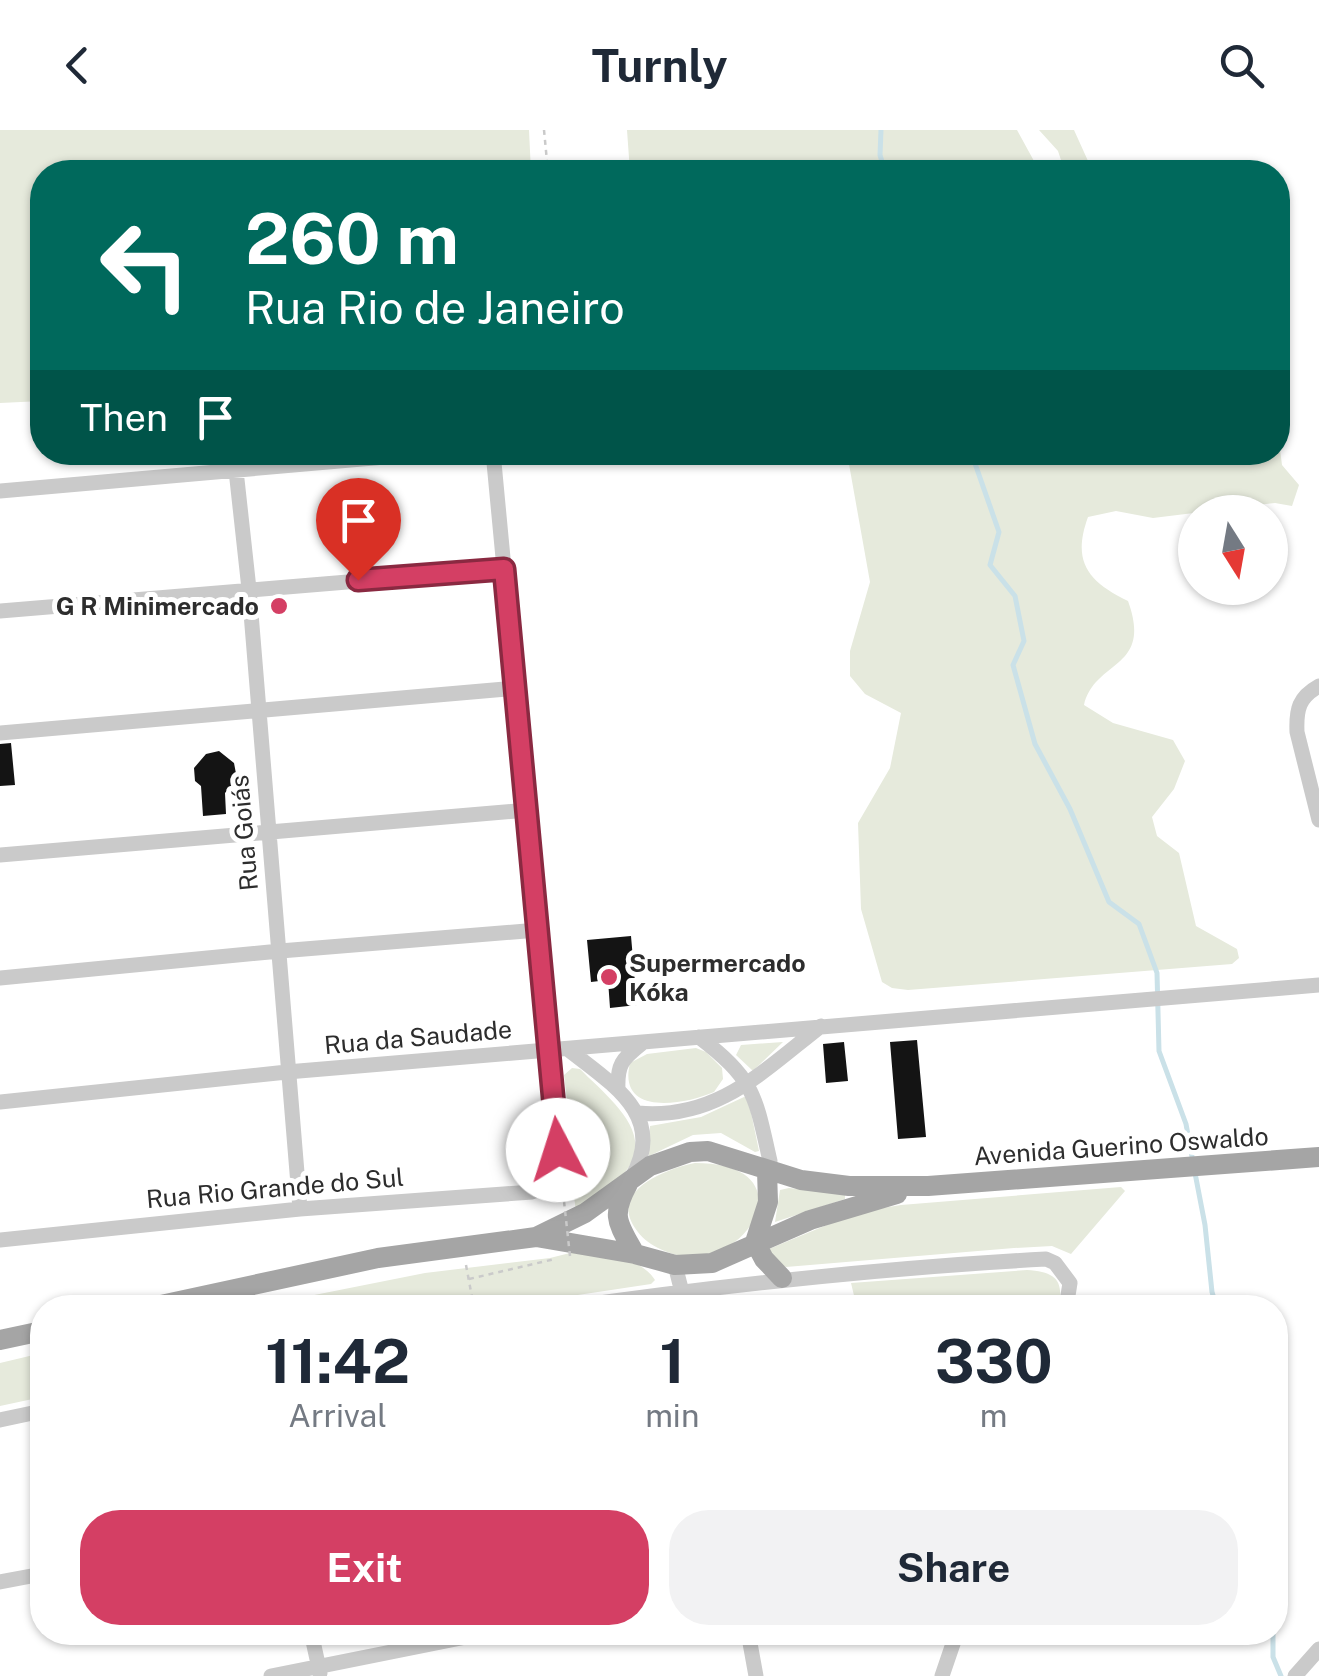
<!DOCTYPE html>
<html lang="en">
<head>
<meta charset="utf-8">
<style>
	:root { --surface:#fff; --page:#f2f2f3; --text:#1f2937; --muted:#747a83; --accent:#d43f64 }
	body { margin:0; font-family:"Public Sans",sans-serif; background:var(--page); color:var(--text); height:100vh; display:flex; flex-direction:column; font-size:38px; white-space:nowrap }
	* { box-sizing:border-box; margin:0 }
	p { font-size:32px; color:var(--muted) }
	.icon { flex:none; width:55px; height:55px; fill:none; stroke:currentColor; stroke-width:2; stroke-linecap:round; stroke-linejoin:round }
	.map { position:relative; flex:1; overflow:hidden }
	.details { position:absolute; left:30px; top:1165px; width:1258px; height:350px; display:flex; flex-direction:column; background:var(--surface); border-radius:40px; box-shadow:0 2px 8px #0004 }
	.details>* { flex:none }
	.banner { position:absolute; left:30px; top:30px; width:1260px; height:305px; border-radius:40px; box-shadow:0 2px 8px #0004; background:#00695c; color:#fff; overflow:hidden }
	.needle { width:65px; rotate:169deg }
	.controls { position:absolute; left:1178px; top:365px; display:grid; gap:20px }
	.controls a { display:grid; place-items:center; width:110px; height:110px; border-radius:50%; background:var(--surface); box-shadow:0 2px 8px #0004; font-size:50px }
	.pin { position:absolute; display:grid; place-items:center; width:85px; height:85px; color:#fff; margin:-102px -42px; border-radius:50% 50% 50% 0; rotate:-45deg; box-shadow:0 0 10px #0007 }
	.pin .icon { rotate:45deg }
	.me { position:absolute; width:110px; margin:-55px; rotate:355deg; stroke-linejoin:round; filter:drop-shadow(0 0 8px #0008) }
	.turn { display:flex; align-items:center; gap:35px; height:210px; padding:0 50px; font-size:45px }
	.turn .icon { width:130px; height:130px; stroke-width:2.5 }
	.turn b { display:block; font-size:70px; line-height:85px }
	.then { display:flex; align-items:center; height:95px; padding:0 50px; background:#0003; gap:20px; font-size:38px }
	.eta { display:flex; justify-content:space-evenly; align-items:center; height:170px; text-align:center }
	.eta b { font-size:60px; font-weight:700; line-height:70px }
	.primary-button { display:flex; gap:20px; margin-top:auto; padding:20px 50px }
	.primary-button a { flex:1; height:115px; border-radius:40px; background:var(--accent); color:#fff; font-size:40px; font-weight:700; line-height:115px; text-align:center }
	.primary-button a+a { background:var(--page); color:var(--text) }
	header { display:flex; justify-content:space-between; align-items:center; height:130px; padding:0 50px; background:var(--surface); font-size:45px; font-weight:700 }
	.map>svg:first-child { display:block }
	.green { fill:#e6eadc }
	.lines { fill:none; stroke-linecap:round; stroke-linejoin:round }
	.stream { stroke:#cae1e8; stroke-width:5 }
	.building { fill:#141414 }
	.path { stroke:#cacaca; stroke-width:2.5; stroke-dasharray:5 5; stroke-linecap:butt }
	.minor { stroke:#cacaca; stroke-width:15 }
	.major { stroke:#a5a5a5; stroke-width:20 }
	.path-bridge { stroke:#cacaca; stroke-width:2.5; stroke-dasharray:5 5; stroke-linecap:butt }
	.route-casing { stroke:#8a2941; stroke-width:25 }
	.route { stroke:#d43f64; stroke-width:18 }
	.poi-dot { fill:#d43f64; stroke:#fff; stroke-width:4 }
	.labels { text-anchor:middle; stroke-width:10; stroke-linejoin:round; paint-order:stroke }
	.poi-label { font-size:25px; font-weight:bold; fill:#2d2d2d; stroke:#fff; text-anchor:end }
	.street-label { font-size:25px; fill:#2d2d2d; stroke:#fff }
</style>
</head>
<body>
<header><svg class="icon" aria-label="back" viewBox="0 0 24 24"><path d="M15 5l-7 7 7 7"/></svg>Turnly<svg class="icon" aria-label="search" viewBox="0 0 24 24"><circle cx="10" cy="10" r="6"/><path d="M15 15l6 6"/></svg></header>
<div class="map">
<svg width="1319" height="1546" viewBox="0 0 1319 1546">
	<rect width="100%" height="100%" fill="#fff"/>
	<path class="green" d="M0,0h529l2,42h-489v229l-42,2z
		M627,0h390l23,42h-410z
		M1039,0h35l19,42h-31l2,-3 -6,-18z
		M1278,303l4,32 17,20 -7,21 -17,-3 -122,15 -37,-7 -28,6c-16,44 -1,64 40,84 25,69 -33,58 -44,104l29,18 60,17 12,21 -11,28 -22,28 5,19 22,17 17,73 41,23 2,9 -7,6 -324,26 -16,-2 -10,-6 -21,-73 -3,-86 32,-55 11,-55 -36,-19 -15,-18v-25l20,-69 -23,-129 431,-1z
		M783,912l-30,29 -17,-16 5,-10z
		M696,918l10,4 16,16 1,11 -9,13c-30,13 -97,25 -84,-29l17,-9z
		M572,938l8,1c25,26 78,64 45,103 -13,15 -33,27 -49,40l-2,-16 13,-3 -12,-76h-6l-5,-42z
		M744,967l4,1 11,53 -4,1 -34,-19 -28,2 -44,21 1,-30 51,-9z
		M695,1033c123,0 44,127 -37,85 -10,-5 -17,-11 -23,-20 -26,-38 31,-59 60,-65z
		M1121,1057l4,4 -54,63 -19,-8 -38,2 -228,19 -12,-6 -5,-12 89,-37 43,-7z
		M789,1058l56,6v5l-70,23 5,-32z
		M574,1122c27,3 65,3 81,28l-4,4 -153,23 -249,1 176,-35 125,-15z
		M1027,1140c28,2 37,9 32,37l-202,1 -6,-25z
		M42,1223v44l-42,9v-43z"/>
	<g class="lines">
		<path class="stream" d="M881,0l-1,25 5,17
			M971,322l28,80 -9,33 25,31 9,45 -11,24 22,79 35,65 39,93 30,22 18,49 2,78 27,73 7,38
			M1195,1043l10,52 7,67 5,16
			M1275,1313l5,14 -5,10
			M1275,1415l7,7 -2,9 -5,4
			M1273,1502v25l8,19"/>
	</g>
	<path class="building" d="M11,613l4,42 -15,1v-42z
		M219,621l15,12 3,16 -12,14 1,21 -23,2 -2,-30 -6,-5 -1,-13 12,-14z
		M631,806l6,69 -27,3 -2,-28 -17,2 -4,-42z
		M917,910l9,97 -28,2 -8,-97z
		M844,912l4,39 -22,2 -3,-39z"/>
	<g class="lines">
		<path class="path" d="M544,0l4,42
			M575,1017l6,43
			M466,1135l8,43
			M469,1149l86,-20"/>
		<path class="minor" d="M234,322l15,137 51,620
			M0,361l442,-39
			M0,481l504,-42
			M1319,556c-20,11 -23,23 -22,46l22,88
			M0,603l517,-45
			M0,725l528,-45
			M0,848l280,-27 258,-21
			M699,907c56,43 56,58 71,124l-3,10
			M569,920c43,34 98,66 63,127
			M618,959c-1,-24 4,-30 23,-45
			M0,972l287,-30 1032,-87
			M638,983c79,7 125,-42 183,-87
			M0,1110l300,-31 232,-17 21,-7 7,-13 -3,-43 -64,-677
			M675,1135l11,43
			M563,1178c161,-23 321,-40 483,-49l9,4 15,20 -4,25
			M0,1290l42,-9
			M0,1452l42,-8
			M311,1502l9,41
			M748,1502l8,44
			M271,1546l220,-44
			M942,1546l15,-44
			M1295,1546l24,-27"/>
		<path class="major" d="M628,1054c-18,33 -10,39 7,70
			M536,1107l49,-24 65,-47 40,-14 18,-1 93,29 48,6h79l391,-29
			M755,1112l13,-40 -1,-31
			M755,1112l9,17 18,19
			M147,1178l231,-50 158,-21 99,17 40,11 37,-2 98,-43 87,-26
			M0,1210l42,-9"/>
		<path class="path-bridge" d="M570,1126l-7,-64 18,-2"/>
	</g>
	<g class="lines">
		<defs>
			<path id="route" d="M358,450l146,-11 54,581"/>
		</defs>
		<use href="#route" class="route-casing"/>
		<use href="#route" class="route"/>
	</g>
	<g class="poi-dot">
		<circle cx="279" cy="476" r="10"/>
		<circle cx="609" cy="847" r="10"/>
	</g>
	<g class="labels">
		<g class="poi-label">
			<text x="259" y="485">G R Minimercado</text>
			<text x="629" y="842" text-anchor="start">Supermercado<tspan x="629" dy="29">Kóka</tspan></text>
		</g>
		<g class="street-label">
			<text transform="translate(244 703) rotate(-95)" y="9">Rua Goiás</text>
			<text transform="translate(418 907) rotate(-5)" y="9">Rua da Saudade</text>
			<text transform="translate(1121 1016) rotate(-4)" y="9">Avenida Guerino Oswaldo</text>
			<text transform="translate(275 1058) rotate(-5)" y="9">Rua Rio Grande do Sul</text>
		</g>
	</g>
</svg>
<div class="controls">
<a><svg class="needle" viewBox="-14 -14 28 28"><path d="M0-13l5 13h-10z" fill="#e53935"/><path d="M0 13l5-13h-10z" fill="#747a83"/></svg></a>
</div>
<div class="pin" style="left:358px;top:450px;background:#d93025"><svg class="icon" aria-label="arrive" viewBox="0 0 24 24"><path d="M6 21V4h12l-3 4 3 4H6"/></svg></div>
<svg class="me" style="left:558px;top:1020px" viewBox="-20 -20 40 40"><circle r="19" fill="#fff"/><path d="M0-13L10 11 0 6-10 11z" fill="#d43f64"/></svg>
<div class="banner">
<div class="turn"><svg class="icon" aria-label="left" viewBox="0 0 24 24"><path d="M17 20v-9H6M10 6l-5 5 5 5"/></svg><div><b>260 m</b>Rua Rio de Janeiro</div></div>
<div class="then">Then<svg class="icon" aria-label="arrive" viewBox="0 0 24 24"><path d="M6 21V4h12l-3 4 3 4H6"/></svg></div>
</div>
<section class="details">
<div class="eta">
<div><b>11:42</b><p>Arrival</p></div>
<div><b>1</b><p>min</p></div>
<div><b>330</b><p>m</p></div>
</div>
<div class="primary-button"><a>Exit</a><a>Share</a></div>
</section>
</div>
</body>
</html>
